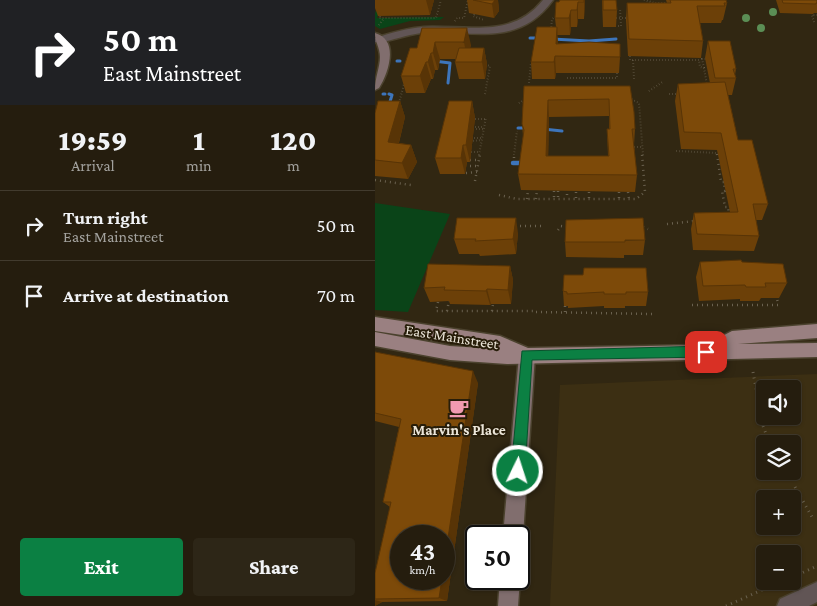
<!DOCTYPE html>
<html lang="en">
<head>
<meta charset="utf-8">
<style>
	:root { --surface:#251d0e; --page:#2d2617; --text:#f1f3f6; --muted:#a3a29e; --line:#423b2e; --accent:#0b8043 }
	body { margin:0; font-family:"Crimson Pro",serif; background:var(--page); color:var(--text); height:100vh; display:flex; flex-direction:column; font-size:19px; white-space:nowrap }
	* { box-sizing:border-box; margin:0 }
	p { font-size:16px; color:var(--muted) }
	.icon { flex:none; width:28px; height:28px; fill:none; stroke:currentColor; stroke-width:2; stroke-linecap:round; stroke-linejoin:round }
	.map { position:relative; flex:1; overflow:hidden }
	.sheet { display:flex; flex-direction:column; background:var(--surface); width:375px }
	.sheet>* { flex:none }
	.top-card { background:#202124; color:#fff; overflow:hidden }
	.controls { position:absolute; left:381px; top:380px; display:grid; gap:10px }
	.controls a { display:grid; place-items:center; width:45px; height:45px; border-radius:5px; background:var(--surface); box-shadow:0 1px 4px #0004,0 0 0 1px var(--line); font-size:25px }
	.speed { position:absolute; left:15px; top:525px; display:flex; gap:10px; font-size:25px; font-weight:700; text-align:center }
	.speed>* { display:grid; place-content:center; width:65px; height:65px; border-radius:50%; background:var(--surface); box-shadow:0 1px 4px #0004,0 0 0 1px var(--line); line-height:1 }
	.speed small { font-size:12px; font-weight:400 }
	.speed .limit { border:2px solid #111; border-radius:8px; background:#fff; color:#111 }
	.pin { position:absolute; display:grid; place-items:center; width:42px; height:42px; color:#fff; margin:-21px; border-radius:10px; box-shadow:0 2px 8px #0006 }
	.me { position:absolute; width:55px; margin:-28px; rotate:4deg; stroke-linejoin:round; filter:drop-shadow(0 0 4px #0008) }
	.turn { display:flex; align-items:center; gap:18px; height:105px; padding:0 20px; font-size:22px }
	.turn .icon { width:65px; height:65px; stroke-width:2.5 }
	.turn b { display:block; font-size:35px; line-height:42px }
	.eta { display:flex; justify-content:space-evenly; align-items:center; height:85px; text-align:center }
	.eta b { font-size:30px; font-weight:800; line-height:35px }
	.action { display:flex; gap:10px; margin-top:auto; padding:10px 20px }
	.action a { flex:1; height:58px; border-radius:5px; background:var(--accent); color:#fff; font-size:20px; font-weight:800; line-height:58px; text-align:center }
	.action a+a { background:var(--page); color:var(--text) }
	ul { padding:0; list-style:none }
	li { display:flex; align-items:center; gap:15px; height:70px; padding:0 20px; border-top:1px solid var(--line) }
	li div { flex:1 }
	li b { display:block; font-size:19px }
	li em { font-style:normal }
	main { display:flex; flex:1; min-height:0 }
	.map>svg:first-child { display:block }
	.built { fill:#3c2f13; fill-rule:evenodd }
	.green { fill:#0a4418 }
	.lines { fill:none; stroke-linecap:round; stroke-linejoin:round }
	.stream-far1 { stroke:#3d75bb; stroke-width:3 }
	.stream { stroke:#3d75bb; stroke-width:4.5 }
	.street-casing { stroke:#4b422e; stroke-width:3 }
	.secondary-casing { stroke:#4b422e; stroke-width:3 }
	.primary-casing { stroke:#4b422e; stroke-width:3 }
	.path-far2 { stroke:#6a614f; stroke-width:2; stroke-dasharray:0.5 2.5; stroke-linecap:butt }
	.path-far1 { stroke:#6a614f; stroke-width:2.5; stroke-dasharray:1 4; stroke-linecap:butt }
	.path { stroke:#6a614f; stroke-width:3; stroke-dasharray:1 4.5; stroke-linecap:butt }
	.street { fill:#615555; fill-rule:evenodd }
	.secondary { fill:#816e6e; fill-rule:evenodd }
	.primary { fill:#9a8081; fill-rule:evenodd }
	.tree { fill:#5b8e55 }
	.wall { fill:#6c4008; fill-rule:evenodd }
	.shaded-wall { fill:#583406 }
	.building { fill:#7d4a09; stroke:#583406; fill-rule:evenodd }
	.route { fill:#0b8043; stroke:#07532c }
	.labels { text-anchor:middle; stroke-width:4; stroke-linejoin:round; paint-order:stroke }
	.street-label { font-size:15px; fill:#ece6d9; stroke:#271d09 }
	.poi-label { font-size:15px; font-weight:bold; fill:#ece6d9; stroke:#271d09 }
</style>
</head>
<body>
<main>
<section class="sheet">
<div class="top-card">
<div class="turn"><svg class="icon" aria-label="right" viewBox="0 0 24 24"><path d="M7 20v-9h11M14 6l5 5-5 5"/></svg><div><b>50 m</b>East Mainstreet</div></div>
</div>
<div class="eta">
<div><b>19:59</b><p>Arrival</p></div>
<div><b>1</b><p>min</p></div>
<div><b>120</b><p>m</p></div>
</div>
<ul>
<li><svg class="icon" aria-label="right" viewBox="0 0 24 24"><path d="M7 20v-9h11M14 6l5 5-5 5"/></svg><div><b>Turn right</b><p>East Mainstreet</p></div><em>50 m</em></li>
<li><svg class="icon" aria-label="arrive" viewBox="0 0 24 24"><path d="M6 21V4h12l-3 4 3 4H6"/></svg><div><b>Arrive at destination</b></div><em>70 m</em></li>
</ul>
<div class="action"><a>Exit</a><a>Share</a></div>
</section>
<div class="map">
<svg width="442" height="606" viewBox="0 0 442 606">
	<rect width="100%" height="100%" fill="#312712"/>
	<path class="built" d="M442,374v232h-267l10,-221zM390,389h28v27h-28zM390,444h28v27h-28zM390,499h28v27h-28zM390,554h28v27h-28z"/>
	<path class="green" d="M5,2h2l-5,16 67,-1 -4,3 -30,1 -30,8 -5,-3v-13z
		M0,203l75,11 -42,98 -33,-2z"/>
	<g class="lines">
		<path class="stream-far1" d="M155,38h10
			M177,39l37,2 27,-2
			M22,61h3
			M59,61l16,2 -2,20
			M8,94h2
			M14,94l3,1 -3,10
			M143,128h10
			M168,129l19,2"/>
		<path class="stream" d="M138,163h11"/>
		<defs>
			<path id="street" d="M168,0h10c-35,49 -82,29 -132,33 -15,2 -28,7 -42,10l-4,-1v-4c16,-5 33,-10 49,-11 44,-2 88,12 119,-27z
				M442,582v20l-8,4h-32l3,-7z"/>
			<path id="secondary" d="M0,33c25,7 13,41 4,55l-4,2c0,-13 5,-23 5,-33 0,-9 -5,-15 -5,-24z
				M152,348l6,2 2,5 -12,181 -4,7v-7h-16l16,-181 2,-5z
				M144,576l1,3 -2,27h-20l2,-27h19z"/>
			<path id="primary" d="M0,317l125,19 28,12 177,-3 27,-14 85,-7v14l-79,6 79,-1v14l-310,7 -57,-4 -75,-14v-14l75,14 46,3 -121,-18z"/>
		</defs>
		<use href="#street" class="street-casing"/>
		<use href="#secondary" class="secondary-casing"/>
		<use href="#primary" class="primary-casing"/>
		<path class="path-far2" d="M269,0l11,3h15
			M99,14l-1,2 11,4
			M5,16l-1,2h57l5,-18
			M241,18h13
			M80,21l2,-3h7l4,-18
			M439,22l-2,-7h5
			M4,25l5,-7
			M243,26h3l-1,-17
			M176,30l1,-11 5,-3
			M255,56v4h3
			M329,68l-2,-9h4
			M192,78h50v-5
			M259,79l-1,-19h66l1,7 4,1 3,17
			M154,83l2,-20
			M274,91l15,-10
			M110,94l5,-28 -3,-1
			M294,94h8
			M254,98l10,5 4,52
			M24,103l5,-19
			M144,103l7,-4
			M100,119h10
			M97,127h11
			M101,129h8
			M99,138h8
			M95,141l11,-1
			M256,147h11
			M301,151l41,2v2
			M96,152h9
			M104,155l7,-38
			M139,155l3,-24"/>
		<path class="path-far1" d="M342,154l4,28h3l1,9h-3l3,16h3l1,6
			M139,158v-4
			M95,160h9
			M90,166h13
			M91,173l11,-1
			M0,180l36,5
			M100,181l5,-27
			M192,189v10
			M179,191v8
			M183,191v8
			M201,192v7
			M214,192v7
			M244,192v7
			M253,192l1,7
			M124,195l18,4h119l9,-7 -3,-38
			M152,199l1,-9
			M161,199l1,-9
			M292,224l28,-3
			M140,226h27
			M268,227l5,2
			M183,230l3,-4 6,1
			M63,302l-2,9h99
			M317,305h86l-1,-7
			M190,306v7
			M72,311l2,-10
			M117,311l1,-7
			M161,312l117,2"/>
		<path class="path" d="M378,372l10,54 7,18
			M420,487l17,30
			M418,577l24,-11
			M351,606l56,-25"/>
		<use href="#street" class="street"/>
		<use href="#secondary" class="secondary"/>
		<use href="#primary" class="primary"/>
	</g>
	<g class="tree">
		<circle cx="398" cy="12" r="4"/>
		<circle cx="371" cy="18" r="4"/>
		<circle cx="386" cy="28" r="4"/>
	</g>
	<path class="wall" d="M0,0h59l-4,15 -52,1 -3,-8z
		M92,0h31l1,11 -5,7 -25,-5z
		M185,0h25l-1,19h-6l-1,8h-6l-1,8h-13l1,9 62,13 -1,16h-63l-1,6h-23l-1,-17 25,-35 -1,-9z
		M227,0l15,10 -1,17h-13z
		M291,0h60l1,3 -4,17h-1l-1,3h-21l3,18 -2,17 -73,-2 -2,-36 1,-17h40z
		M401,0h41v13h-3l-1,1 -33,-1z
		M47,28l49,17 -1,3h14l3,16 -2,15h-26l-4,-17 1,-3h-16l-2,11h-3l-2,9h-2l-6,14h-19l-5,-17 16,-28z
		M333,41l28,28 -1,6 1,3 -4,17h-4l10,45 30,64 -6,16h-6l3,16 -5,15 -61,-1 -2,-21 3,-16 36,-1 -13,-62 -36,-1 -6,-48 3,-17 32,-1 -5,-25z
		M149,86h106l5,43 -1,16 3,30 -2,17 -114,-2 -3,-16 5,-38 -1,-12zM234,116v13h-2l1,27h-60l1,-39z
		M25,101l5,16 -6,26 12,2 6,17 -9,17 -33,-3v-63z
		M97,101l3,17 -5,44h-3l-2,12h-25l-5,-16z
		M143,233l-2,21 -36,2 -1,-2h-20l-5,-15z
		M270,240l-2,15h-19v3l-58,-1 -1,-15z
		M325,262h42l45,21 -8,15h-18l-2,3h-19v-2l-41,2 -3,-24z
		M135,266l3,14 -2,24h-20l-1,1 -40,-1 -1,-3 -19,1 -6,-14z
		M188,291l85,1 -2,14h-21v2h-21v-2l-36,2v-2h-4z
		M0,352l103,31 -31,218 -65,1 -7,4v-33l15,-66 -7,-5 16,-75 -24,-6z"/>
	<path class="shaded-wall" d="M51,0h8l-4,15z
		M120,0h3l1,11 -5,7 -2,-14z
		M209,0h1l-1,19z
		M203,2v17l-1,8v-17z
		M196,10v17l-1,8 -1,-17z
		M182,27l1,17 -1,12 -1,-12z
		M92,28l4,17 -4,14 -3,-17z
		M60,42l5,17 -2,11 -5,-17z
		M109,48l3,16 -2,15 -3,-17z
		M56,53l4,17 -2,9 -5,-17z
		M180,56l1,17 -1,6 -1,-17z
		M51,62l5,17 -6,14 -5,-17z
		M173,100l1,17 -1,55 -2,-16z
		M25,101l5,16 -10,41 -7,-16z
		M97,101l3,17 -5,44 -4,-17z
		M36,145l6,17 -9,17 -6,-16z
		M88,145l4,17 -2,12 -4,-16z
		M141,218l2,15 -2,21 -3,-15z
		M135,266l3,14 -2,24 -3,-14z
		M112,289l4,15 -1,1 -4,-14z
		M98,371l5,12 -31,218 -8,-3 3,-19h2v-14z
		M0,600l7,2 -7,4z"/>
	<path class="building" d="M98,0h22l-3,4z
		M185,0h24v2h-6l-1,8h-6l-2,8h-14l1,-16h3z
		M228,0h13l1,10h-14z
		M295,0h56l1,3h-3l1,3h-28l6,35 -74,-2 -2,-36h44z
		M407,0h35v3h-1v1l-33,-1z
		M162,27h20l-1,17 33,-2 31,2v13l-65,-1 -1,6h-23z
		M47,28h45l-3,14h-29l-2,11h-2l-3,9h-2l-6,14h-19l9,-28h7z
		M333,41h22l6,28h-3l3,9h-21z
		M84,48h25l-2,14h-27z
		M350,82l13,58h14l16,64h-15l6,32 -62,-2 -3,-21 44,-1 -17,-79 -37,-1 -6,-48z
		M149,86h106l4,26 1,17h-3l5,46 -119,-1 6,-44 -2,-6zM234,99l1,30h-3l2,27h-63l2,-56z
		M3,101h22l-12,41 23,3 -9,18 -27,-3v-47z
		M74,101h23l-6,44h-3l-2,13h-26z
		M82,218h59l-3,21 -38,2 1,-2h-22z
		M268,218l2,22h-20v2h-60l1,-22z
		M366,260l1,2 41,2 4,19h-22l1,4h-20l-1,-2 -42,1 -3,-24z
		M53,264l82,2 -2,24 -21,-1 -1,2 -42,-1 1,-3 -21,1z
		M209,268h62l2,24h-22v2h-22v-2l-37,2v-2l-4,-1 1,-16h19z
		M0,352l98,19 -29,194v-29h-43v43h41l-3,19 -64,1v-26l16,-71h-8l18,-83 -26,-6z"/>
	<path class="route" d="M331,346l4,2 2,4 -2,3 -4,2 -174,3 -7,111 -2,5 -5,2 -5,-2 -2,-5 11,-120z"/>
	<defs>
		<symbol id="cafe-bare" viewBox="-9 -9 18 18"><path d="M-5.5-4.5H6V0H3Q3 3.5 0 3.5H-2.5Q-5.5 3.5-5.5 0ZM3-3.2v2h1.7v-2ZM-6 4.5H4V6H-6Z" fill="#f19ab1" stroke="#271d09" stroke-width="2.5" paint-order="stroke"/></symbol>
	</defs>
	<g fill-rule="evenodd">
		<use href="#cafe-bare" x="70" y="394" width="28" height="28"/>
	</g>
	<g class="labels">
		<g class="street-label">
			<text transform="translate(77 337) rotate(9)" y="5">East Mainstreet</text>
		</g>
		<g class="poi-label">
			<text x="84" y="435">Marvin's Place</text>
		</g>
	</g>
</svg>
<div class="controls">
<a><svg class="icon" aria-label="sound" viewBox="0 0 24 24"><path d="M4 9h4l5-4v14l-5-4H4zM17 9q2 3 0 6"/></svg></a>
<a><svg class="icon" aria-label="layers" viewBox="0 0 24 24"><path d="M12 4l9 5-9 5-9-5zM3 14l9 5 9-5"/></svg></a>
<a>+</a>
<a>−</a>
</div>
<div class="speed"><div>43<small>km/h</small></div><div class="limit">50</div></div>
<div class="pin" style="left:331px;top:352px;background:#d93025"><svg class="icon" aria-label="arrive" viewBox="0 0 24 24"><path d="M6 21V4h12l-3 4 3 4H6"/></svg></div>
<svg class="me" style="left:143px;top:471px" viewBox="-20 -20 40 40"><circle r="17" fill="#0b8043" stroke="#fff" stroke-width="3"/><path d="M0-11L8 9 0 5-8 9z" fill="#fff"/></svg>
</div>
</main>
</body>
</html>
